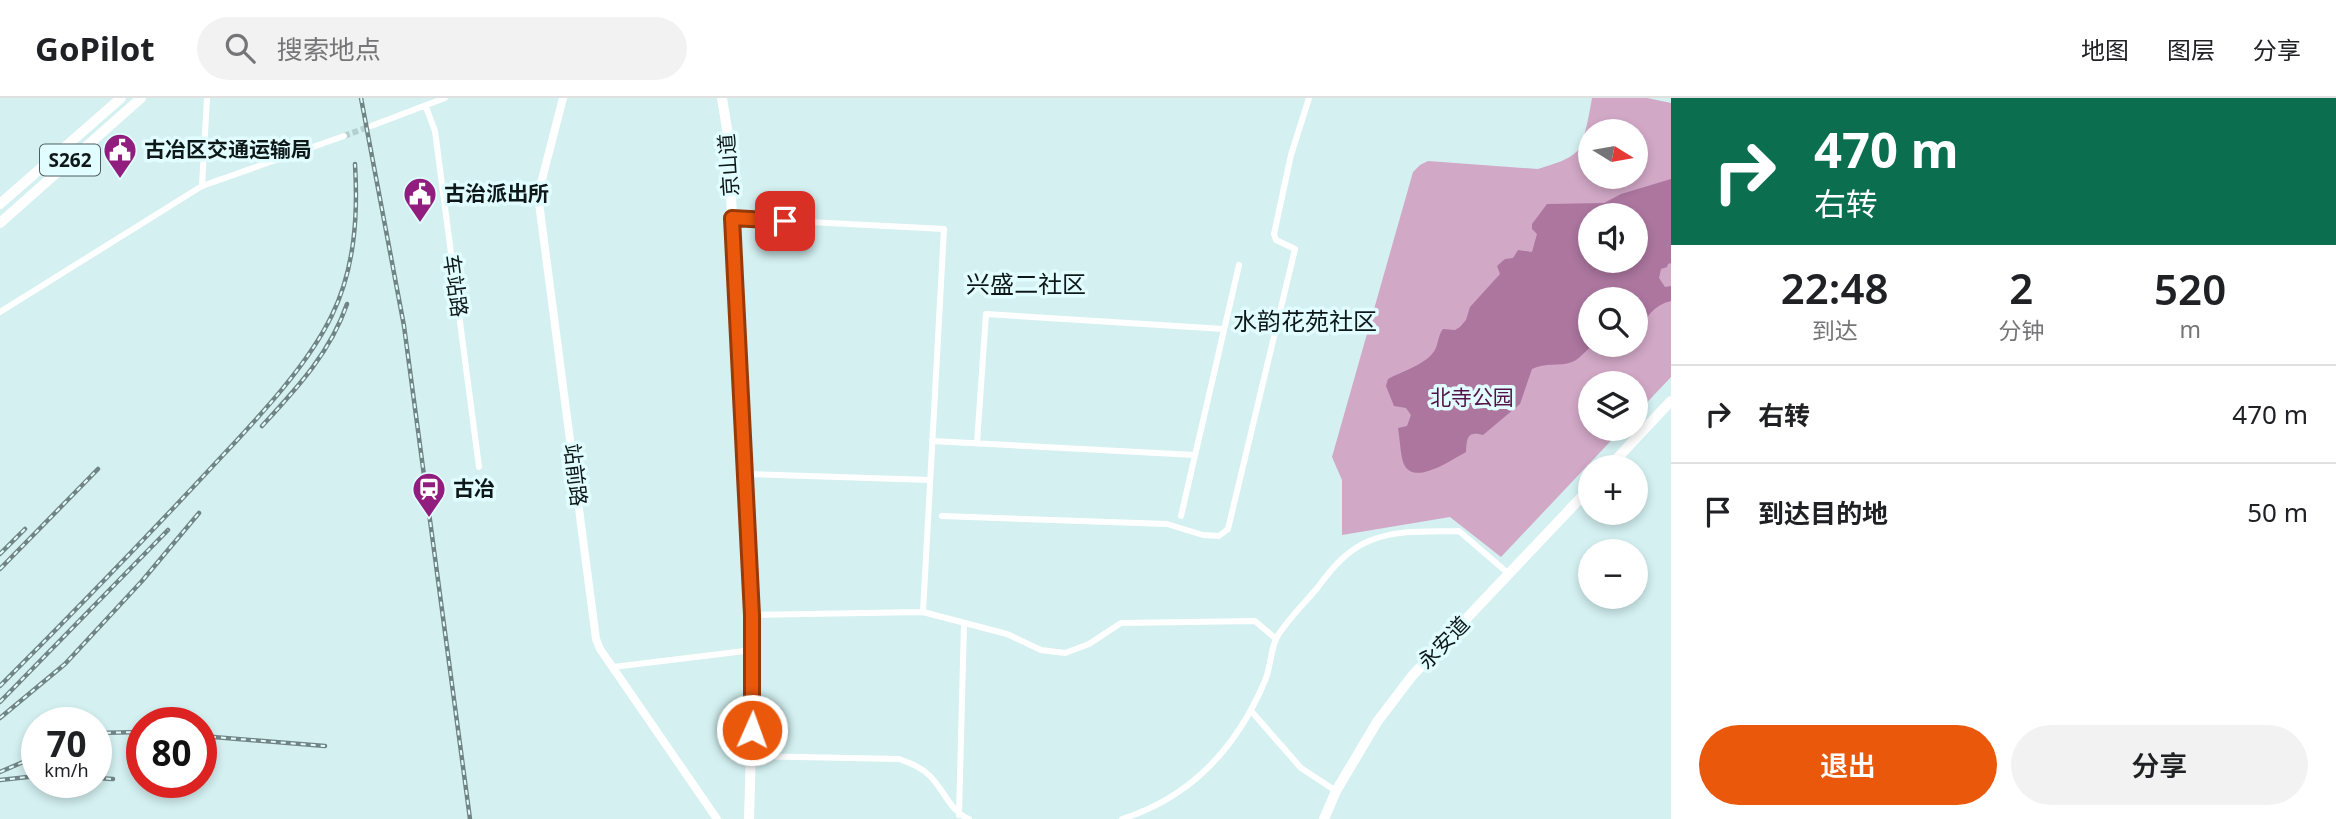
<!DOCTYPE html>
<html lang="zh">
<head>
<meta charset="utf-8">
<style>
	:root { --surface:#fff; --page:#f2f2f2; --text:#202124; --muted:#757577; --line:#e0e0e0; --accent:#ea580c }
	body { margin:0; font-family:"Noto Sans","Noto Sans SC",sans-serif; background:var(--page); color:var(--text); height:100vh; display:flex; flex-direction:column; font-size:26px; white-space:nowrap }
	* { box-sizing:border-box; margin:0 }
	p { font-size:23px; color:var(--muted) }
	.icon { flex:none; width:38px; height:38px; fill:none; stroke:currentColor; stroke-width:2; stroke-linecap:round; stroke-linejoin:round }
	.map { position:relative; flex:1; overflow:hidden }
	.panel { display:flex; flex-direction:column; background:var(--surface); width:665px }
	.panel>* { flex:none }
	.banner { background:#0b6e4f; color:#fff; overflow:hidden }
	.needle { width:46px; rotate:101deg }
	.controls { position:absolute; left:1578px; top:21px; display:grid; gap:14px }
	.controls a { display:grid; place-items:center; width:70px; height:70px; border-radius:50%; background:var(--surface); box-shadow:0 4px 10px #0003; font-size:35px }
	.speed { position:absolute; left:21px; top:609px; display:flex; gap:14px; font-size:35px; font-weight:700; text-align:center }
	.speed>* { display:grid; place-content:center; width:91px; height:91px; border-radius:50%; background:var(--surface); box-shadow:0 4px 10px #0003; line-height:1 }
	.speed small { font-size:18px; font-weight:400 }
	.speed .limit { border:10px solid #d22; background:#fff; color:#111 }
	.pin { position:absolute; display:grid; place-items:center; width:60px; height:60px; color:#fff; margin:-30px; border-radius:14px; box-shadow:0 4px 10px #0006 }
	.me { position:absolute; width:77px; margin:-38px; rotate:2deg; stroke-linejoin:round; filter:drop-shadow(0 0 5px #0008) }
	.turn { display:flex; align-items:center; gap:24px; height:147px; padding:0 28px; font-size:32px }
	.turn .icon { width:91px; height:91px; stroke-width:2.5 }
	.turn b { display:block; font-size:49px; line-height:60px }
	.eta { display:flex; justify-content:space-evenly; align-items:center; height:119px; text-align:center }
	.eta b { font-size:42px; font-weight:600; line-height:49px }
	.button { display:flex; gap:14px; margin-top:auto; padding:14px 28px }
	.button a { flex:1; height:80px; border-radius:42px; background:var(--accent); color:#fff; font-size:28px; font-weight:600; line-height:80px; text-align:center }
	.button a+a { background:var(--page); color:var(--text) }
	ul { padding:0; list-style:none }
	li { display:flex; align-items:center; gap:21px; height:98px; padding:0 28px; border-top:2px solid var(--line) }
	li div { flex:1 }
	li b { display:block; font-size:26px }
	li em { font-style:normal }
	header { display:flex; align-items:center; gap:42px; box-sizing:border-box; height:98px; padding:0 35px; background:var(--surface); border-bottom:2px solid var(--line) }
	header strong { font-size:33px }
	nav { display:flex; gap:38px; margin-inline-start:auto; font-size:24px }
	.search { width:490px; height:63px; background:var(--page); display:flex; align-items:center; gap:18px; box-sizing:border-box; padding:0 24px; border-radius:38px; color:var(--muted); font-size:26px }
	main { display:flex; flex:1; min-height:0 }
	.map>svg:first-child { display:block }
	.green { fill:#d1a8c6; fill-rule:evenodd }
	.water { fill:#ac769f; fill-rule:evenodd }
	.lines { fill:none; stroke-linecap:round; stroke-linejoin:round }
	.minor-tunnel { stroke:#b6d0d1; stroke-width:6; stroke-dasharray:6 3; stroke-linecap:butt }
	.minor { stroke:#fff; stroke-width:6 }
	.tertiary { stroke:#fff; stroke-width:8 }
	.secondary { stroke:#fff; stroke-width:10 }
	.primary { stroke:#fff; stroke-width:10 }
	.trunk { stroke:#fff; stroke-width:10 }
	.rail-casing { stroke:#718485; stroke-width:4.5 }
	.rail { stroke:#e1fdff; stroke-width:2; stroke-dasharray:5; stroke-linecap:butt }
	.route-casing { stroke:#983908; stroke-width:18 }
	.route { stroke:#ea580c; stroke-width:12 }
	.labels { text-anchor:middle; stroke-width:7; stroke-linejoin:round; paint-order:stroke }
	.shield { fill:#e1fdff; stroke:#4d5d5e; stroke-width:2 }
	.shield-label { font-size:19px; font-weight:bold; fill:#0e1819 }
	.poi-label { font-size:21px; font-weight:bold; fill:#0e1819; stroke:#e1fdff; text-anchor:start }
	.street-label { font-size:21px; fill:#0e1819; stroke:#e1fdff }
	.park-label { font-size:21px; fill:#541148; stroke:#e1fdff }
	.quarter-label { font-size:24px; fill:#0e1819; stroke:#e1fdff }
</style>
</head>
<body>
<header>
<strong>GoPilot</strong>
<div class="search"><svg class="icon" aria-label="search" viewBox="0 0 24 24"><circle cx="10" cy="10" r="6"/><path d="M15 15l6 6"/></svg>搜索地点</div>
<nav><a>地图</a><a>图层</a><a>分享</a></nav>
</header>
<main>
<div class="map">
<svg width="1671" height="721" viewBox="0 0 1671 721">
	<rect width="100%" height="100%" fill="#d4f0f1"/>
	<path class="green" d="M1592,0h55l24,5v274l-35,37v-31h-45v46h31l-121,128 -51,-40 -108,18v-55l-10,-23 81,-285 7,-7 8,-4 110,8c12,-4 33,-9 41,-20 6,-10 11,-39 13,-51zM1591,33h45v46h-45zM1591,117h45v46h-45zM1591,201h45v46h-45z"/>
	<path class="water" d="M1671,81v84l-3,1 -1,3 -6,2 -2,9 6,9 6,-1v15c-17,4 -26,16 -32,33l-3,1v-36h-45v46h4c-9,3 -14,14 -23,17 -13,5 -27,0 -40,7l-12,35 -37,31c-17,-5 -16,5 -17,17 -15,8 -54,36 -63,10 -3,-11 -3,-23 -5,-34l9,-2 4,-11 -5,-7 -12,-2 -8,-20 2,-7c13,-7 35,-14 44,-25 7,-7 5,-18 11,-25l12,1 5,-3 6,-7 4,-13 30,-33 -3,-8 8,-7 8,-1 5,-8 14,2 5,-18 -5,-5v-5l15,-20 57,-1 17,-9zM1591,117h45v46h-45z"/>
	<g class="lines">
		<path class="minor-tunnel" d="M344,38l27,-10"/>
		<path class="minor" d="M426,9l9,24 44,336
			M371,28l74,-28
			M202,88l5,-88
			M732,120l212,11 -21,383
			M0,214l202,-126 142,-50
			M932,343l263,14
			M977,345l9,-129 238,15
			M745,376l185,6
			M942,418l225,8 36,11 16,1 9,-7 67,-280 -19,-9 -2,-6 17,-79 18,-57
			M1181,418l58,-251
			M752,517l171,-3 84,22 34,16 24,3 24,-9 32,-21 134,-2 21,18
			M613,569l140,-17
			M1252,614l49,56 35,23
			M751,658l148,3c11,4 22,8 31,17 14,14 20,35 39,43
			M959,717l5,-192
			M1122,721c70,-22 114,-71 142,-136 7,-14 6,-33 13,-46 11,-18 28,-34 41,-50 14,-19 29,-37 51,-46 28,-12 60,-9 90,-10l50,43"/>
		<path class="tertiary" d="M563,0l-25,97 58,444 4,10 117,170"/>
		<path class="secondary" d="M1609,369l62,-66
			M1324,721l12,-28 41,-69 35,-46 179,-189"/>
		<path class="primary" d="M0,106l121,-106
			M0,125l141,-125"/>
		<path class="trunk" d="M722,0l6,37 24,480 1,63 -4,141"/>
		<defs>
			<path id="rail" d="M361,0l43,228 66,493
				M262,328c35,-38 68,-73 85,-122
				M0,456l25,-25
				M0,471l98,-100
				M0,588c72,-72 142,-144 211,-218 41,-44 95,-99 121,-153 23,-47 26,-100 23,-151
				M0,604l168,-172
				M0,620l65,-54 77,-83 57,-68
				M96,635l46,-1
				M201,638l124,10
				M0,674l37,-16
				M96,680l17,1
				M0,682l37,-4"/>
		</defs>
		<use href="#rail" class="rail-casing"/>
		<use href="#rail" class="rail"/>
	</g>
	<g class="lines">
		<defs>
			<path id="route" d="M752,632v-115l-20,-397 53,3"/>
		</defs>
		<use href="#route" class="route-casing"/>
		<use href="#route" class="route"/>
	</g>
	<defs>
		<symbol id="civic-pin" viewBox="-11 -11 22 30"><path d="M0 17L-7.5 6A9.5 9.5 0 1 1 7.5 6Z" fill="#911e7e" stroke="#e1fdff"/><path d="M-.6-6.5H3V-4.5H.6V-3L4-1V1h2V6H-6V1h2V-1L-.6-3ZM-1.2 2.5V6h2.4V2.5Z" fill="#fff"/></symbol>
		<symbol id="station-pin" viewBox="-11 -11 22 30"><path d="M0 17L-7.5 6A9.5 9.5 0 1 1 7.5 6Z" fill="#911e7e" stroke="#e1fdff"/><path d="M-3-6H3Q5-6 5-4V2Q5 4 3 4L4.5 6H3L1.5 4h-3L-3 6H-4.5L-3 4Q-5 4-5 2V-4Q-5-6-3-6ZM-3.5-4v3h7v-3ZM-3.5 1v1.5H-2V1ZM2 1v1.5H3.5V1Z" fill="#fff"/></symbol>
	</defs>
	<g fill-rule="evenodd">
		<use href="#civic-pin" x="101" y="33" width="38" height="52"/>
		<use href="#civic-pin" x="401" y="77" width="38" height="52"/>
		<use href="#station-pin" x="410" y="372" width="38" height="52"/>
	</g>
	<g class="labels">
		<rect class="shield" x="40" y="46.5" width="60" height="31" rx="5"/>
		<g class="shield-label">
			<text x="70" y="69">S262</text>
		</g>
		<g class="poi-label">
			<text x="144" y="59">古冶区交通运输局</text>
			<text x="444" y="103">古治派出所</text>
			<text x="453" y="398">古冶</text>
		</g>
		<g class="street-label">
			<text transform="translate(729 67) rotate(-94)" y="7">京山道</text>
			<text transform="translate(455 188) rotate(82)" y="7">车站路</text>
			<text transform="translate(575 377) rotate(83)" y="7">站前路</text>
			<text transform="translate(1444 545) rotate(-46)" y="7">永安道</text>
		</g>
		<g class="park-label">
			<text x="1472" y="307">北寺公园</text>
		</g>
		<g class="quarter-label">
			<text x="1026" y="195">兴盛二社区</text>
			<text x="1305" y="232">水韵花苑社区</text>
		</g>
	</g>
</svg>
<div class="controls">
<a><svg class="needle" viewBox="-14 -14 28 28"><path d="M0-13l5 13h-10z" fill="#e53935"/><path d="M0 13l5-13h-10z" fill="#757577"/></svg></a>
<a><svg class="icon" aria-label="sound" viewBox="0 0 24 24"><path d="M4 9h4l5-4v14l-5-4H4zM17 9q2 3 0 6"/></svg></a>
<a><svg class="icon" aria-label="search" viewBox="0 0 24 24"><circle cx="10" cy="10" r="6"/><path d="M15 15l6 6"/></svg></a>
<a><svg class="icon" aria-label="layers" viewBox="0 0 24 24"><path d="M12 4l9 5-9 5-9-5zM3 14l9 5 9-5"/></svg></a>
<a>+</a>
<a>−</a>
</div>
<div class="speed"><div>70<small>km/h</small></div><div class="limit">80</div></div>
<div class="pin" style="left:785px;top:123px;background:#d93025"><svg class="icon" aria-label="arrive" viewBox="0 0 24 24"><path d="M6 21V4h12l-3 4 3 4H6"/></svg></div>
<svg class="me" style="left:752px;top:632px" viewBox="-20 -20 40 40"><circle r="17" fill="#ea580c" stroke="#fff" stroke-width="3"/><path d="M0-11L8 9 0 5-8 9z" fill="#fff"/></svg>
</div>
<section class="panel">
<div class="banner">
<div class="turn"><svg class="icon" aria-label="right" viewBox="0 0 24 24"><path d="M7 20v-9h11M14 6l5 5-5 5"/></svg><div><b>470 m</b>右转</div></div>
</div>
<div class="eta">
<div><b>22:48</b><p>到达</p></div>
<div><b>2</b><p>分钟</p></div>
<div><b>520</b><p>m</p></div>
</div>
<ul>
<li><svg class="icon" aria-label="right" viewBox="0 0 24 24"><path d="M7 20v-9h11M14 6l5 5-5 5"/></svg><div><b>右转</b></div><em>470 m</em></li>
<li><svg class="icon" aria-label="arrive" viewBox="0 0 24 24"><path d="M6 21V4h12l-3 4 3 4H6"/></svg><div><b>到达目的地</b></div><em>50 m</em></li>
</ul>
<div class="button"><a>退出</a><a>分享</a></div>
</section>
</main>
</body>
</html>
